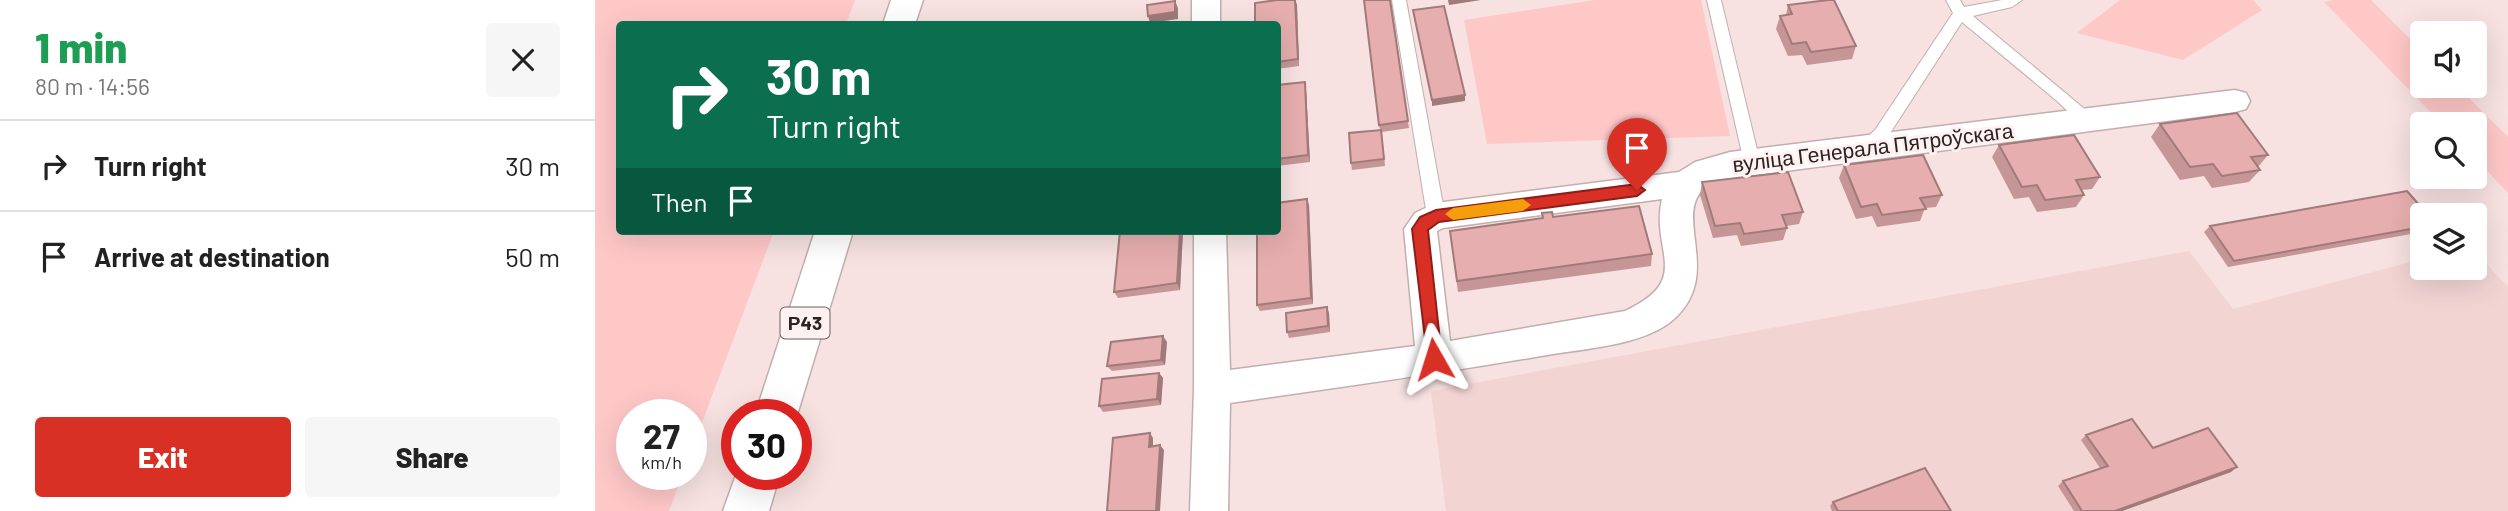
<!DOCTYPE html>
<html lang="en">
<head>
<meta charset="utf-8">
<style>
	:root { --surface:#fff; --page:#f6f6f6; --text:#222; --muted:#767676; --line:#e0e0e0; --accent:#d93025 }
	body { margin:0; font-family:Barlow,sans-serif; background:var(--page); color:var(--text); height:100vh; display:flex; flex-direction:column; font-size:26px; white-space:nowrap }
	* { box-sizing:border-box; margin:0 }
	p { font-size:23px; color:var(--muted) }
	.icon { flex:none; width:38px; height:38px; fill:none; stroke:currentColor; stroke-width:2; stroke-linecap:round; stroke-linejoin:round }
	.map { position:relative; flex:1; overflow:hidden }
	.side { display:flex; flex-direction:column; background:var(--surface); width:595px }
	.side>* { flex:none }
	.top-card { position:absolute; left:21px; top:21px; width:665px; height:214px; border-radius:7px; box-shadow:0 7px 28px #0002; background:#0b6e4f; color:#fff; overflow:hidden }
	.buttons { position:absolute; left:1815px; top:21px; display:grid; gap:14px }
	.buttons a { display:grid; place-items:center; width:77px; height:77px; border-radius:7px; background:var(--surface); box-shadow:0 7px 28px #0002; font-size:35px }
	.speed { position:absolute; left:21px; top:399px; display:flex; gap:14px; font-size:35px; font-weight:700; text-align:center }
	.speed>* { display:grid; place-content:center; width:91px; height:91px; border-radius:50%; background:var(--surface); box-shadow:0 7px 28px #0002; line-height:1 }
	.speed small { font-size:18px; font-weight:400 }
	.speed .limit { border:10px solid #d22; background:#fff; color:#111 }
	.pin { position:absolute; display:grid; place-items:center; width:60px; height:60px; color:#fff; margin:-72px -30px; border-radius:50% 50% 50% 0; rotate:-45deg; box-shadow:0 0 7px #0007 }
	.pin .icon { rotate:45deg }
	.me { position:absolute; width:77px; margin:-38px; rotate:354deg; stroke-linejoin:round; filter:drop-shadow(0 0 5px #0008) }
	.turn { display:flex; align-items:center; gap:24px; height:147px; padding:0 35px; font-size:32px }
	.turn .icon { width:91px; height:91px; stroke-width:2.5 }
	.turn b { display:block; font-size:49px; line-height:60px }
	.then { display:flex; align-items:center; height:66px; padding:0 35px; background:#0003; gap:14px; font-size:26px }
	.round { display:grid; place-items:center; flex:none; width:74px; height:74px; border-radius:7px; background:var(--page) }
	.head { display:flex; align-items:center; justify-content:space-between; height:119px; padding:0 35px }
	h1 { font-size:42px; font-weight:800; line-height:52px; color:#1e9e55 }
	.button { display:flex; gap:14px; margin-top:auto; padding:14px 35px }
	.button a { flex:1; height:80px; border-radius:7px; background:var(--accent); color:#fff; font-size:28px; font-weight:800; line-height:80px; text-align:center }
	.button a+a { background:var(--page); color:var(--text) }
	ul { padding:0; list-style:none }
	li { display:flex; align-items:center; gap:21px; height:91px; padding:0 35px; border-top:2px solid var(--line) }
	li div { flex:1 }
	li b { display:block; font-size:26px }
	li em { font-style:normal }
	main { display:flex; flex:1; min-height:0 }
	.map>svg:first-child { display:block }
	.built { fill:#f2d4d3 }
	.green { fill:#fec8c7 }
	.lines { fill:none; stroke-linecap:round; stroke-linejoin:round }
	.service-casing { stroke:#c2aeae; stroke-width:2 }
	.minor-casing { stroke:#c2aeae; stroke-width:3 }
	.primary-casing { stroke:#c2aeae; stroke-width:3 }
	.service { fill:#fff; fill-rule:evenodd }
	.minor { fill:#fff; fill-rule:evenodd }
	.primary { fill:#fff; fill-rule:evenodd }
	.wall { fill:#c69696 }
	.shaded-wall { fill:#a17a7a }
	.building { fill:#e6aeae; stroke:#a17a7a; stroke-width:2 }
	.route { fill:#d93025; stroke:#8d1f18; stroke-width:2 }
	.slow { fill:#f59e0b }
	.labels { text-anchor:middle; stroke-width:6; stroke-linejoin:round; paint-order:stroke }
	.shield { fill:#fef1f0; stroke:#6a6160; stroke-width:2 }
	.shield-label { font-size:19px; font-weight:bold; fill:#2b2323 }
	.street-label { font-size:21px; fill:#2b2323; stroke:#fef1f0 }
</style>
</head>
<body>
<main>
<section class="side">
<div class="head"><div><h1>1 min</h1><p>80 m · 14:56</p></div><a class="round"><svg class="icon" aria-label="close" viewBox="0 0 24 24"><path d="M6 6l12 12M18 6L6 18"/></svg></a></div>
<ul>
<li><svg class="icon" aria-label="right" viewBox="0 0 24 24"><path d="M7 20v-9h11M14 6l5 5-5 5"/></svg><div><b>Turn right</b></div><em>30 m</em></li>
<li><svg class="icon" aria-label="arrive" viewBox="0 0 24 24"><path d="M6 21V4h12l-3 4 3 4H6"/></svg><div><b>Arrive at destination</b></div><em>50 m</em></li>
</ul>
<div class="button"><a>Exit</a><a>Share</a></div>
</section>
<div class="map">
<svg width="1913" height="511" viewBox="0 0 1913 511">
	<rect width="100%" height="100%" fill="#f7e1e1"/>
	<path class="built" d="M1594,251l44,58 189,-50v9h53v-16l33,35v224h-1062l-15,-120z"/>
	<path class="green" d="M0,0h260l-9,24h-227v207h155l-83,221v-37h-59v59h51l-14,37h-74z
		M1000,0h106l29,136 -243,8 -23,-124z
		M1525,0h133l9,10 -79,50 -106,-27z
		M1739,0h37l51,51v35h35l51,51v56l-33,-35v-34h-33l-118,-122z"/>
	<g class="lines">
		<defs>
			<path id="service" d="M797,0h14l39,216 -3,5h-12l-3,-5z
				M1112,0h14l39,162 -8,6 -8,-6z
				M1351,0h14l4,7 38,-7h20l-10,7 -39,9 120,100 2,4 -2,4h-12l-24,-23 -95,-79 -75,116 -17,13h-12l-2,-4 19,-17 78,-117z"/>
			<path id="minor" d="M597,0h28v24h-28z
				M1640,90l11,3 4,8 -4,8 -11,3 -517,68c-58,24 11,89 -44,139 -29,27 -95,30 -133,37 -103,18 -207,32 -311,47l-2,108h-38l4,-122v-158h32l4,139 185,-24 -11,-117 11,-16 21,-10 243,-31 16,-10 35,-10zM1067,199c-12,53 32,80 -37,112l-175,30 -13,-110 6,-3z"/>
			<path id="primary" d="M296,0h32l-8,24h-32z
				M220,231h38l-56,184 -1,2v-2h-41z
				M142,472v2h43l-11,37h-46z"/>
		</defs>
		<use href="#service" class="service-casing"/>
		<use href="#minor" class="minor-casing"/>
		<use href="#primary" class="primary-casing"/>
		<use href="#service" class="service"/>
		<use href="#minor" class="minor"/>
		<use href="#primary" class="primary"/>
	</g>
	<path class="wall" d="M700,0l2,5 2,61 -22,3v-45z
		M796,0l18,128 -27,4 3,34 -33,4 -1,-7 29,-33 -1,-5z
		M1193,5l68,41 -4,13 -45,6 -5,-10 -14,1 -12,-27 4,-13 6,-1z
		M682,85l29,4 4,73 -33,4z
		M1565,124l108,31 -10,12 2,3 -11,12 -37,6 -8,-12 -24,4 -29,-43z
		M1404,145l101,32 -8,12 -11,1 3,5 -8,12 -39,5 -8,-15 -15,2 -22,-42z
		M1249,165l98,30 -6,12 -11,1 -5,13 -43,6 -5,-11 -16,3 -17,-41z
		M1107,182l101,30 -4,12 -13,2 1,2 -4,12 -42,6 -4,-11 -24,3 -13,-43z
		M714,205l4,99 -53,7 -3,-6z
		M947,213l110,41 -1,12 -193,26 -8,-61 92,-12z
		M1827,215v17l-194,35 -24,-35 6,-6z
		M525,231h63l-3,59 -62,8 -4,-6z
		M734,313l1,19 -41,6 -2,-6z
		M572,342l-2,23 -53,6 -5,-5z
		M564,373l4,5 -2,27 -58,7 -4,-6z
		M1491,435l67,13 78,24 -109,39h-48l-16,-25 5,-5 37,-13 -19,-28z
		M1238,502l118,9h-119l-2,-5z"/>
	<path class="shaded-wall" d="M700,0l2,5 2,61 -1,-7z
		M853,0h33l-32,5z
		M580,1l3,7v11l-28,4 -2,-7z
		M710,82l1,7 4,73 -2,-7z
		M870,95v6l-33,5v-6z
		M712,199l2,6 4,99 -2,-6z
		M585,231h3l-3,59 -3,-7z
		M732,307l2,6 1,19 -2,-6z
		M568,336l4,6 -2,23 -4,-5z
		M564,373l4,5 -2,27 -4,-6z
		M555,433l3,5v14l-4,-5z
		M565,445l4,5 -4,61h-4z
		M1642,467l-6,5 -109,39h-7z"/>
	<path class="building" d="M682,0h18l3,59 -21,3v-38h-22v-21z
		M769,0h26l18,121 -29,4z
		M1233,0h6l22,46 -45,6 -5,-10 -14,2 -12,-28 12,-2 -4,-9z
		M580,1v11l-27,4 -1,-11z
		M849,6l21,89 -33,5 -19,-90z
		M710,82l3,73 -31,4v-74z
		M1642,113l31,42 -17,2 9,13 -38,6 -9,-12 -23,3 -30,-43z
		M786,130l3,29 -33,4 -2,-30z
		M1479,135l26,42 -24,3 8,15 -39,5 -8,-15 -15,2 -23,-42z
		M1328,155l19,40 -22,3 6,11 -44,6 -5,-11 -16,3 -17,-42z
		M1193,172l15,40 -21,3 5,13 -43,6 -4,-11 -25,3 -13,-44z
		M1812,191l21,24h-6v12l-188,34 -24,-35z
		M712,199l4,99 -54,7v-74h20v-28z
		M1044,206l13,48 -195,27 -7,-50 93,-13 -1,-5 10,-1 1,5z
		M525,231h60l-3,52 -63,9z
		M732,307l1,19 -41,6 -1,-19z
		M568,336l-2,24 -54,6 4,-24z
		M564,373l-2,26 -58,7 3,-27z
		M1537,419l21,29 55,-20 29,39 -122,44h-33l-19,-30 45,-15 -22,-31z
		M555,433l-1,14 11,-2 -4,66h-49l6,-73z
		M1330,468l26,43h-113l-5,-9z"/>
	<path class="route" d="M1042,184l8,6 -8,6 -198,26 -11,8 14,129 -2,5 -6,2 -6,-2 -16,-135 8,-12 16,-7z"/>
	<path class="slow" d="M928,199l8,6 -8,6 -70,9 -8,-6 8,-6z"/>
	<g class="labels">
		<rect class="shield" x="185.5" y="307.5" width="49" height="31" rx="5"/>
		<g class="shield-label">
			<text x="210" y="330">Р43</text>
		</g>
		<g class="street-label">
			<text transform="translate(1278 148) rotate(-7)" y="7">вуліца Генерала Пятроўскага</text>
		</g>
	</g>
</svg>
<div class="buttons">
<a><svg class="icon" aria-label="sound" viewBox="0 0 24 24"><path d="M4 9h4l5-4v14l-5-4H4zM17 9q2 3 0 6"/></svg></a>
<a><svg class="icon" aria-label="search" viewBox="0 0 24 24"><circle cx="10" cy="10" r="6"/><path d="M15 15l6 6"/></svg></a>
<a><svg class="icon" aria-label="layers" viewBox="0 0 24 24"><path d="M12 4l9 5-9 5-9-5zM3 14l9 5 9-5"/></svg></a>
</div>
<div class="speed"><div>27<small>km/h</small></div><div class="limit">30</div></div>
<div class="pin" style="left:1042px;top:190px;background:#d93025"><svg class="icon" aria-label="arrive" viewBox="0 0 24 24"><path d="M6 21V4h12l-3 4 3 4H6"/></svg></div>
<svg class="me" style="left:839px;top:359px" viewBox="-20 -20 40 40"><path d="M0-17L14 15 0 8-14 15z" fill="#d93025" stroke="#fff" stroke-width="4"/></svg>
<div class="top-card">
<div class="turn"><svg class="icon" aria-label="right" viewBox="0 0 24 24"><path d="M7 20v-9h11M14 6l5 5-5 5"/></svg><div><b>30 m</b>Turn right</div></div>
<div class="then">Then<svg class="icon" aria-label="arrive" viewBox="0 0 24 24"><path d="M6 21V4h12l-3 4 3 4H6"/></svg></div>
</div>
</div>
</main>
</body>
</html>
